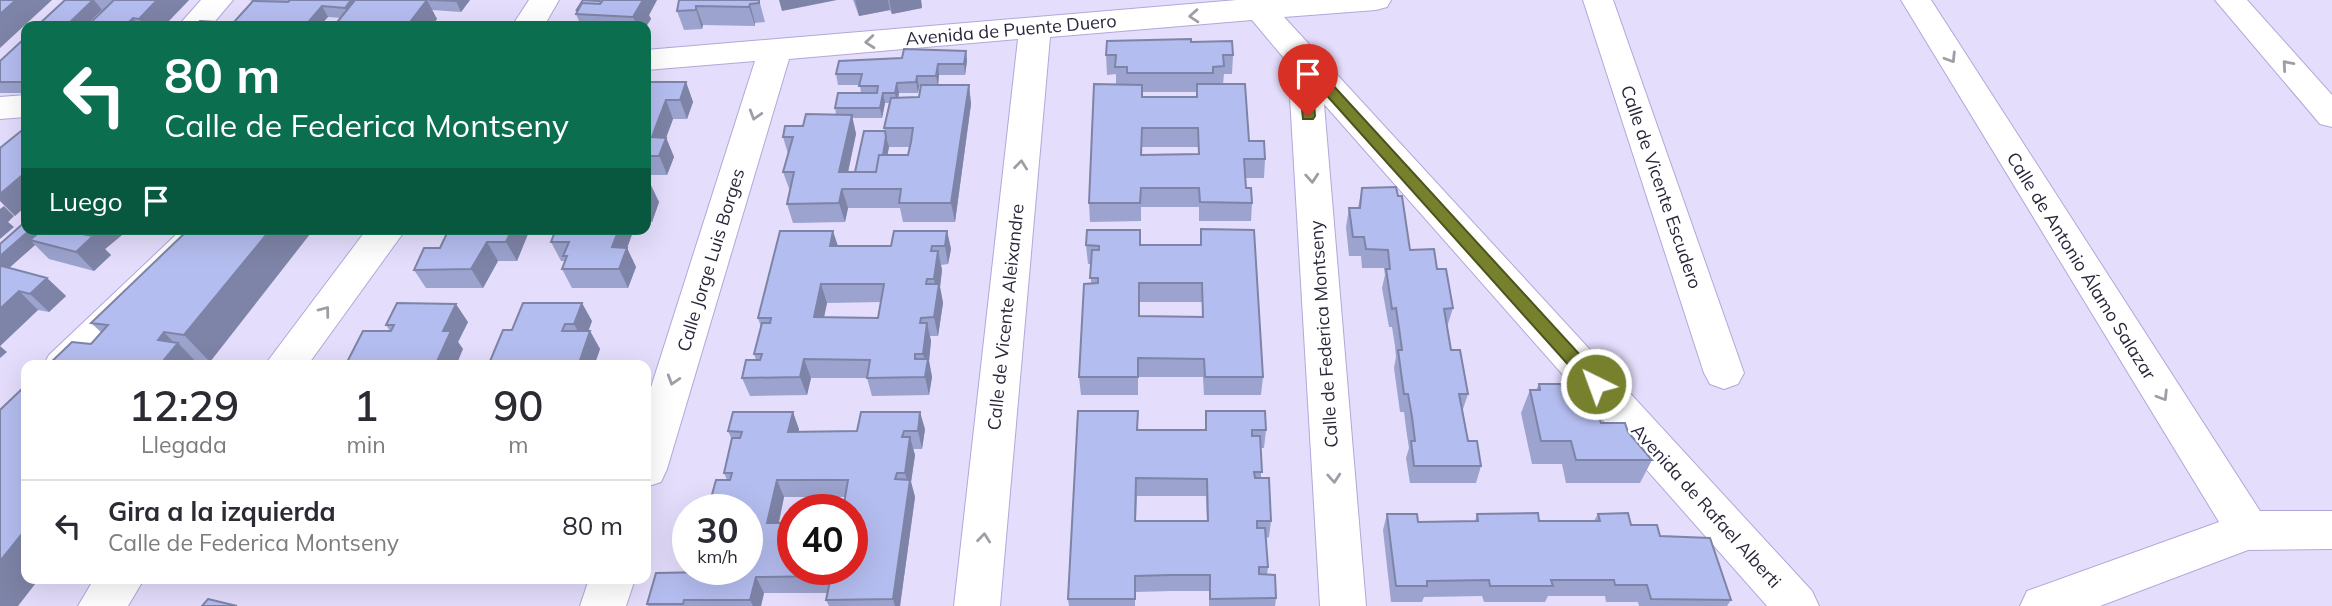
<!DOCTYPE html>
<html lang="es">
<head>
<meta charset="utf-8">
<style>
	:root { --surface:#fff; --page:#f7f7f7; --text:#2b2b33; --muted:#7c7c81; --line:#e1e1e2 }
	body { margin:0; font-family:Mulish,sans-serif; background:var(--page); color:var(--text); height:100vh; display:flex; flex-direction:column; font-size:26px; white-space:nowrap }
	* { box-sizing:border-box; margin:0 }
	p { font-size:23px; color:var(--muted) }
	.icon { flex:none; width:38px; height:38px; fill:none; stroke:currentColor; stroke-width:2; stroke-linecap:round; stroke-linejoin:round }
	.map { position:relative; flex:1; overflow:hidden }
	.panel { position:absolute; left:21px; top:360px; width:630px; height:224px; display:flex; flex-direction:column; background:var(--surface); border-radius:14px; box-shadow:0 7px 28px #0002 }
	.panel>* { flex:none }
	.hud { position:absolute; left:21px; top:21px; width:630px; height:214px; border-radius:14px; box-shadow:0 7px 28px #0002; background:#0b6e4f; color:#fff; overflow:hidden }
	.speed { position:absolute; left:672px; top:494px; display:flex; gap:14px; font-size:35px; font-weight:700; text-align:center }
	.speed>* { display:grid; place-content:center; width:91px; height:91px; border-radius:50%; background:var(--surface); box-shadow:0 7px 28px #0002; line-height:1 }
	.speed small { font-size:18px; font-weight:400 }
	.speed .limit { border:10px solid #d22; background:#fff; color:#111 }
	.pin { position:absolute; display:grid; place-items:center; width:60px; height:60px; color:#fff; margin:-72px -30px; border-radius:50% 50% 50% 0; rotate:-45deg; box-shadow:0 0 7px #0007 }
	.pin .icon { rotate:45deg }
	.me { position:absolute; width:77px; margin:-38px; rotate:318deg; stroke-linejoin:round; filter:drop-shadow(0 0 5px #0008) }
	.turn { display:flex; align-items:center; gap:24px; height:147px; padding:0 28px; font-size:32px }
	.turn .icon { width:91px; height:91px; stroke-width:2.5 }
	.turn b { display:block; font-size:49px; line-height:60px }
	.then { display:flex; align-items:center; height:66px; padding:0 28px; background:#0003; gap:14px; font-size:26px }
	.eta { display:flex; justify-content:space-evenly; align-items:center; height:119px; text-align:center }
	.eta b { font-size:42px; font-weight:600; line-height:49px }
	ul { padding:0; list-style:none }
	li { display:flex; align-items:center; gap:21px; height:91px; padding:0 28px; border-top:2px solid var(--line) }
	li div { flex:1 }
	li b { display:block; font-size:26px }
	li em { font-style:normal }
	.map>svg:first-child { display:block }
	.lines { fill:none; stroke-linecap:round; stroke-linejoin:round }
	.minor-casing { stroke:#b3a7d9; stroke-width:2 }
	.minor { fill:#fff; fill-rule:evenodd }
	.wall { fill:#9ba3ce; fill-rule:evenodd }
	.shaded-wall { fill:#7e84a7 }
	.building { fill:#b4bdef; stroke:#7e84a7; stroke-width:2; fill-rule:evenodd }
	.oneway { stroke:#a09da6 }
	.route { fill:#76802d; stroke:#4d531d; stroke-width:2 }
	.labels { text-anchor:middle; stroke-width:5; stroke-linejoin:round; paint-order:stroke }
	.street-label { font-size:18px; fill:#2b263a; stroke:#fff }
</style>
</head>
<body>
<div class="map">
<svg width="2332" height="606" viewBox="0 0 2332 606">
	<rect width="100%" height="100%" fill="#e4ddfc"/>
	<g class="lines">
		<defs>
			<path id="minor" d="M201,0h32l-22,26h-33z
				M529,0h30l-15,26h-32z
				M1237,0h154l-4,7 -11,3 -92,7 528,574 7,15h-52l-443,-502 42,502h-46l-32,-543 -36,-43 -202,17 -50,569h-46l64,-567 -229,20 -122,410 -6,13 -15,5v-84l109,-342 -109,9v-20z
				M1583,0h30l131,373 -6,11 -14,5 -14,-5 -6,-11z
				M1901,0h30l329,511h72v38l-84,1 -148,56h-80l7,-15 192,-69z
				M2215,0h32l85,95v32l-12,-3z
				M26,95v22l-26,2v-22z
				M182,229h41l-5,9 -129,128h-46l6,-11z
				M367,229h39l-99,137h-43z
				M94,579h50l-16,27h-50z
				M589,579h46l-9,27h-46z"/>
		</defs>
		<use href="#minor" class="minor-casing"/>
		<use href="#minor" class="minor"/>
	</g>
	<path class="wall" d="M65,0h124l-25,26h-77l17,-16h-2l-17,16h-48z
		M249,0h221l-9,12 -29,-2 5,9 -6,7h-97l7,-8 -13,-1 -95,6 20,-22z
		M599,0h58l-8,15 2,4 -5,7h-65l-5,-12 23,-13z
		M679,0h80l6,22 -10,1v3l-52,-1 -1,4 -18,1 -7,-19z
		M853,0h68l1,8 -30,6 -2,-4 -31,6z
		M26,37v56h-26v-32z
		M966,51l1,10 -2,14h-26l-1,10h31l2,19 -16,118h-52l-3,-14h-52l-3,14 -52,1 -6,-19 3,-13 -7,-19 5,-18 -5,-17 20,-11 33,-12 -1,-6 26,-15 -1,-8h-22l-2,-11 66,-16zM919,87h1l-1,10 -21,1 1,-5h19zM885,103h4l-5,25 1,3 -30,41h-7l8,-38 -4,-16h30zM889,147h20l-1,8h-21z
		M1106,55h127l-1,19h-8l-1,10 26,57 16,18 -1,19h-19l1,10 6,15 -1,18h-52v-14h-58v14l-51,1 -1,-19 27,-119v-10l-9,1zM1142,92h55v5h-55zM1142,147h56v7l-56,1z
		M646,82h40l7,20 -6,17h-14l-7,18 8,20 -7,18h-21z
		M646,183l13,19 -7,20h-6z
		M1362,188l48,62 27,19 16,39 -6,19 4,23 17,44 -6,18 6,29 13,25 -5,17h-66l-4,-25 3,-10 -2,-13 -3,-23h-4l-6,-44 2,-11 -1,-11 -3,-19h-3l-7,-39 3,-13 -1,-7h-22l-1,-12h-12l-3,-29 3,-19h9z
		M26,218v11h102l-6,6 -17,14 6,6 -17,16 -45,-12 -14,-14 -26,23 38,10 19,18 -17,16 -11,-2 -38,36v-102l26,-23 -2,-2z
		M189,229l21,133 -15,-2 5,6h-153l44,-22 11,-11 -11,-10z
		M449,229h81l-13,32h-19l-15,27h-57l-12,-18 26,-22z
		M556,229h78l-7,19 9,19 -8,21h-56l-10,-19 3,-8h-4l-10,-19z
		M1201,229l62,148 -2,18h-57l-1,-18h-65v18h-57l-2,-18 12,-94v-19h-3l-2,-19 54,-15v15h60zM1140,302h62v15l-62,-1z
		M947,231l4,18 -3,15 -7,1 1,5 -2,17 3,16 -5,33h-8l1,5 -2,20 3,16 -3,18 -57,1 -5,-18h-56l-4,17 -57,1 -8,-18 14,-18 -2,-6 7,-27 -3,-9 80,-72h53zM881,302l-3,16 -54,-1 3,-14z
		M592,321l-4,10h2l10,18 -6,17h-106l24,-36z
		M468,322l-10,20 5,7 -73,-18 -4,-6z
		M1539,384l24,6 16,20 22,13 27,9 24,28 -12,23h-74l-4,-19h-30l-11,-51 9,-23h6z
		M1206,411l60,19 -2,18h-3v30l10,43 -2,16 -3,1 2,29 -1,8 9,23 -1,8h-66v-15h-38l-36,1v14h-66l-1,-7 70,-169h67zM1137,496h69l1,25h-71z
		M799,429v3l126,-3 -3,20h-9l2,6 -4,27 4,15 -15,109h-71l-3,-6 2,-7h-64l-3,13h-113l-1,-2 54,-32 -2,-3h48l-20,-89 -3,-7 8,-33 -4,-9zM784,497h61l7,72 -73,-46z
		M1387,514l31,8 57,-1 2,-7 62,7h55l4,-7 33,11 29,11 71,64 -4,6h-88l-1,-4h-32l-1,-6h-57l-3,6h-61l-2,-6 -58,1 -2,5h-31l-8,-72z"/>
	<path class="shaded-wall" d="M16,0h36l-52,48v-34z
		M93,0h1l8,10 -17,16h-19z
		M157,0h32l-25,26h-19l-6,-7z
		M351,0h6l-6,18 -6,-10z
		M427,0l10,19 -6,7h-24z
		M457,0h13l-9,12 -5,-11z
		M639,0h18l-8,15 2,4 -5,8v-1h-9l-4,-9z
		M779,0h58l-55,11z
		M855,0h33l2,10 -31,6z
		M889,0h32l1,8 -30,6z
		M750,4l5,19v3l-6,-19z
		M322,6l6,11 -8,9h-15z
		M696,6l7,19 -1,4 -6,-19z
		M133,18l6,8h-14z
		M966,51l1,10 -2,14 -1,-11z
		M938,64l1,11 -1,12 -2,-11z
		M917,76l2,11 -1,6 -2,-11z
		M686,82l7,20 -6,17 -7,-19z
		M897,83l2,10 -2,10 -2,-10z
		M969,85l2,19 -16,118 -4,-19z
		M883,93l2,10 -3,15 -2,-10z
		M666,100l7,19 -7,19 8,19 -7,18 -15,-38z
		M852,115l4,19 -12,57 -5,-19z
		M886,137l3,10 -8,42 -3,-8z
		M26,172v34l-11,10 -15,-15v-7z
		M650,183l9,19 -7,20 -6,-14v-11z
		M842,189l6,19 -3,14 -6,-19z
		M4,206l10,10 -6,6 6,5 -14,12v-30z
		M31,229h3l8,9 -12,2 5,5 -35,31v-20z
		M89,229h39l-6,6 -17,14 6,6 -17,16 -18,-19 6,-18z
		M271,229h43l-104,133 -26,-27z
		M512,229h18l-13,32 -11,-19z
		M619,229h15l-7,19 9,19 -8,21 -9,-19 -7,-22z
		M833,231l6,18 -9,-3z
		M947,231l4,18 -3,15 -3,-18z
		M487,242l11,19 -15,27 -12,-19z
		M938,251l4,19 -2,17 3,16 -5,33 -4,-19 3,-22 -3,-16z
		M47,278l19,18 -17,16 -19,-18z
		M821,284l6,19 -7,33 -6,-19z
		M19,291l19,19 -38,36v-37z
		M582,303l10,18 -8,22 -10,-19z
		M456,304l12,18 -10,20 5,7 -7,17h-21l8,-35z
		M927,323l4,18 -2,20 3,16 -3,18 -4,-18 2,-8 -4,-15z
		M590,331l10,18 -6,17h-16z
		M164,332l12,13 2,-2 22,23h-41l-1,-26z
		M0,346l7,6 -7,6z
		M804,359l7,19 -4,17 -7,-18z
		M793,412l6,17 -4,20 -7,-17z
		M920,412l5,17 -3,20 -4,-18z
		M910,437l5,18 -4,27 4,15 -15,109h-5l-2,-7 16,-111 -4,-15z
		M777,480l7,17 -9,42 -8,-16z
		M26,529v50h13l-21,27h-18v-45z
		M756,577l8,16 -3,13h-8l-3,-6z"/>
	<path class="building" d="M0,0h16l-16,14z
		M65,0h28l-27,26h-29z
		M114,0h43l-18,19 -6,-1 -8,8h-38z
		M290,0h61l-6,8 -23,-2 -17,20h-37l-1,-1 -34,-2 20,-22 35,1z
		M355,0h72l-20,26h-73z
		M429,0h28l-1,1z
		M583,0l16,1 2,1 -1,2 -18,-1 -6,8z
		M603,0h40l-10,17 -57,-3 6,-11 18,1z
		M679,0h80v3l-9,1 -1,3 -53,-1v4l-19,1z
		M200,21l67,4 -1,1h-71z
		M26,37v45h-26v-21z
		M1191,39v3l41,-1 1,14h-10l1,11 -11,1v6h-86v-6h-12l1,-12h-10l1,-14z
		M904,49l62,2 -2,13h-26l-2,12h-19l-1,6 -19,1 -2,10h-12l-3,15h-45l3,-15h39l1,-7h-19l3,-12h-26l3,-13 63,-3z
		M646,82h40l-6,18h-14l-7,18 -7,19 14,1 -7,18h-13z
		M1094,84l48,1v12h55v-13h48l4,57h15l1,18h-21l2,29h5l1,15 -52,-1 -1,-14h-58l-1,15h-51zM1142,128h56l1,26 -58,1z
		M921,85h48l-18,118h-52l2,-14h-59l-3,14 -52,1 7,-32h-11l10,-35h-10l2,-11h18l3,-12 46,1 -13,57h37l3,-17h29l3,-13 2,-14h-29l7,-30 28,-1z
		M26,127v45l-26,22v-46z
		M864,131h21l1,6 -3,18h-4l-3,17h-21z
		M646,183h4l-4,14z
		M1396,187l2,9h4l8,54 24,-1 3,20h9l7,39 -9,1 7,41h9l8,44h-9l9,47h9l4,25h-67l-3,-25h4l-3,-24 -4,-23h-4l-6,-44h4l-3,-22 -3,-20 -4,1 -6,-40h4l-2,-19 -22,-1 -2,-12h-11l-4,-29h11l2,-20z
		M26,221v8h5l-31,27v-12z
		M43,229h46l-7,5 11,2 -17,16 -46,-12z
		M189,229h82l-87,106 -20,-3 -6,8 20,3 -19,23h-112l25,-24 19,2 17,-19 -17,-2z
		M449,229h63l-6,13h-19l-16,27 -57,1 10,-22h16z
		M556,229h63l-7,18 15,1 -8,21h-57l5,-13h-4l6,-14h-18z
		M1201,229l53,1 9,147h-58l-1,-18 -66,-1v19h-59l5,-93 14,-1v-5h-8l2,-28h7v-4l-13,-1 1,-15h53v15h61zM1139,283h63l1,34 -64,-1z
		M780,231h53l-3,15h61l3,-15h53l-2,15h-13l-1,5h7l-4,28h-7l-1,5h13l-5,33 -13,1 -1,5h7l-4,31h-8v5h13l-3,18 -58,1 3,-18 -66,-1 -4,18 -58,1 4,-18h14l2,-6h-8l8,-31h8l1,-5h-13zM821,284h63l-6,34 -64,-1z
		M2,266l45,12 -17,16 -11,-3 -19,18v-42z
		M397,303l59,1 -13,27h8l-16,35h-90l18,-35h28l3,-6h-8z
		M523,303h59l-8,21h-9l-3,7h28l-12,35h-90l15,-36h9z
		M1539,384h22l2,6h10l6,20h18l4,13h24l3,9 24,28h-76l-5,-19h-30l-11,-51h10z
		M26,385v144l-26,32v-151z
		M1078,411h60l-1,19h69v-19h59l1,19h-14v6h8l1,17 1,19h-8l1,6h14l1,22 1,21h-14v7h8l3,39h-9v7l16,1 1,23 -66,1v-24h-39l-36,1v23h-67zM1136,478l71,1 1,42h-73z
		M733,412h60l-5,20 69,-1 4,-19h59l-2,19h-14l-2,6h8l-5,36h-8l-2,6 15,1 -17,119 -67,1 5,-24 -75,1 -6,23h-66l-1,4h-36l9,-31 51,-1 1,-3h-9h48v-60h-39l8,-29h14l2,-7h-8l8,-35h8l2,-6 -14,-1zM777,480h71l-5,29h9v60h-59v-46h-26z
		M1538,513l1,8h61l-2,-7 30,-1 3,12h26l3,11 50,2 21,62 -80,-1 -4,-14h-32l-1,-5h-63l2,6h-63l-1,-6 -62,1v5h-31l-9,-72h30l1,8 60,-1 -1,-7z
		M208,599l29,7h-35z"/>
	<defs><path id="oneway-chevron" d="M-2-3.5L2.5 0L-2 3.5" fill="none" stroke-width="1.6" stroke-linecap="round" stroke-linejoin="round" transform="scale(1.75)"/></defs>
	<g class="oneway">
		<use href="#oneway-chevron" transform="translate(1194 16) rotate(176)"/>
		<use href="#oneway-chevron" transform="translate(870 42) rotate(175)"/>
		<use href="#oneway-chevron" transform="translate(1951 58) rotate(58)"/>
		<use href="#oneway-chevron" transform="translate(2287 65) rotate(-131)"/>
		<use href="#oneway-chevron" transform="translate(755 115) rotate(107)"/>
		<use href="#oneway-chevron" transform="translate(1021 165) rotate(-84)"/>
		<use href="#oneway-chevron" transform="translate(1312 178) rotate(86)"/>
		<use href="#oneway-chevron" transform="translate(325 311) rotate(-53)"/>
		<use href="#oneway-chevron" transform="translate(673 380) rotate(107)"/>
		<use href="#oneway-chevron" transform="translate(2163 396) rotate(58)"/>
		<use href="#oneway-chevron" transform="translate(1334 478) rotate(86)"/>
		<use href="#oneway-chevron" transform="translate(984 538) rotate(-84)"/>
	</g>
	<path class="route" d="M1304,57l4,1 294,321 2,5 -2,5h-12l-278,-310 3,37 -2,3h-10l-6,-58z"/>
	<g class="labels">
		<g class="street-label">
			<text transform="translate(1011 30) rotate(-5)" y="6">Avenida de Puente Duero</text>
			<text transform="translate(1661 187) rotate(71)" y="6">Calle de Vicente Escudero</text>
			<text transform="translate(711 260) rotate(-73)" y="6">Calle Jorge Luis Borges</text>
			<text transform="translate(2081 266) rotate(58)" y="6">Calle de Antonio Álamo Salazar</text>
			<text transform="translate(1006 317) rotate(-84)" y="6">Calle de Vicente Aleixandre</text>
			<text transform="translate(1324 334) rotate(-94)" y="6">Calle de Federica Montseny</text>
			<text transform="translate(1706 506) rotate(48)" y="6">Avenida de Rafael Alberti</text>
		</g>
	</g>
</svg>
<div class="speed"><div>30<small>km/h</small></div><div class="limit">40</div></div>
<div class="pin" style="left:1308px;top:116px;background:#d93025"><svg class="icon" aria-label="arrive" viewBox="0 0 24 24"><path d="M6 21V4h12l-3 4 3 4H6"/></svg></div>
<svg class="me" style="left:1596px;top:384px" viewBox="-20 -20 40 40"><circle r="17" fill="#76802d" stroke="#fff" stroke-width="3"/><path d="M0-11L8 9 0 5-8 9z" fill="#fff"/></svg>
<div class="hud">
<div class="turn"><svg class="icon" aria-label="left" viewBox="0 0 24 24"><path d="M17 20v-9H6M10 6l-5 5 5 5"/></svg><div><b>80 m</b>Calle de Federica Montseny</div></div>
<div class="then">Luego<svg class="icon" aria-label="arrive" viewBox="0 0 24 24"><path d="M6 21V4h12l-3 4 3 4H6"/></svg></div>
</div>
<section class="panel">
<div class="eta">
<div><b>12:29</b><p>Llegada</p></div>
<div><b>1</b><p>min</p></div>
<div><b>90</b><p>m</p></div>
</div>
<ul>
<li><svg class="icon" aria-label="left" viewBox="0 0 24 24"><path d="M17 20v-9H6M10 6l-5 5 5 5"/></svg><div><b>Gira a la izquierda</b><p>Calle de Federica Montseny</p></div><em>80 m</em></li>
</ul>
</section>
</div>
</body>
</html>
